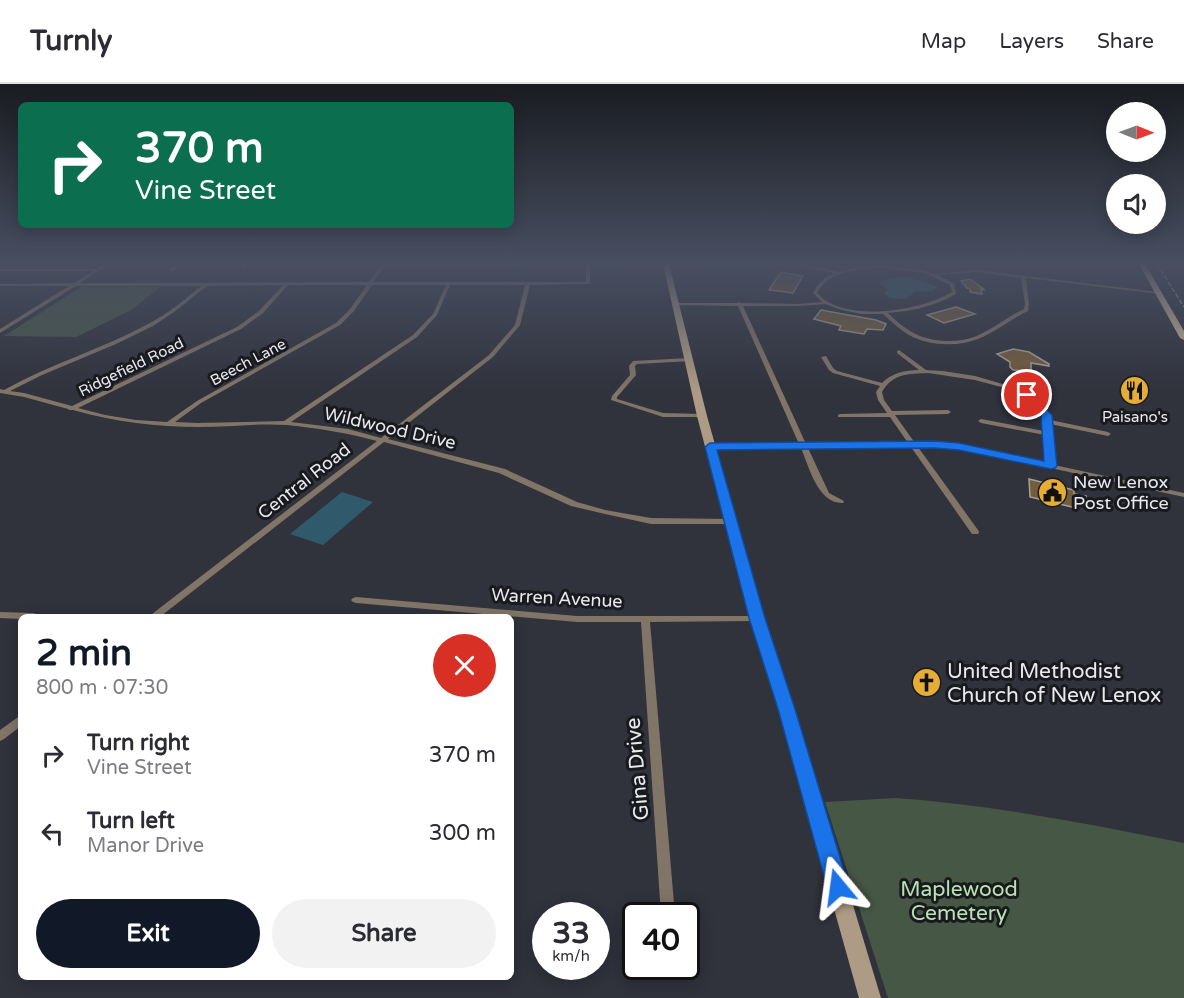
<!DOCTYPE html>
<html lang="en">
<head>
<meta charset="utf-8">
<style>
	:root { --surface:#fff; --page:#f2f2f3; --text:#2b2b33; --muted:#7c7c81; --line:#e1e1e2; --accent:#111827 }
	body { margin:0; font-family:"Varela Round",sans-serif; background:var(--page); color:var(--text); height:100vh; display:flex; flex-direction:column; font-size:22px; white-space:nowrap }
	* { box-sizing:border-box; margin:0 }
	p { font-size:20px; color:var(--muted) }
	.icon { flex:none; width:33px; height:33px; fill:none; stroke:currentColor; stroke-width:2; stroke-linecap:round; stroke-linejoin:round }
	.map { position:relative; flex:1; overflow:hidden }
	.side { position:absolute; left:18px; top:530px; width:496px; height:366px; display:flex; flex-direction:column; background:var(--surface); border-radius:9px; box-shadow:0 3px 15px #0003 }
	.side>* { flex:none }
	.guide { position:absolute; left:18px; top:18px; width:496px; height:126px; border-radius:9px; box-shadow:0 3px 15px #0003; background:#0b6e4f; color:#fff; overflow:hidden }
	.needle { width:39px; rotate:91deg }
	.buttons { position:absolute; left:1106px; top:18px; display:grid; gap:12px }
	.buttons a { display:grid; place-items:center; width:60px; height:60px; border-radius:50%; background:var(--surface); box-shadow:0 3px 15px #0003; font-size:30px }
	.speed { position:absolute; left:532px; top:818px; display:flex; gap:12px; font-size:30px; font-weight:700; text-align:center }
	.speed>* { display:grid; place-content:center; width:78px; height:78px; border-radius:50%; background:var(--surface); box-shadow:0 3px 15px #0003; line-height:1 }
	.speed small { font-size:15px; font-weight:400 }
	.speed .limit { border:3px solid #111; border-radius:9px; background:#fff; color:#111 }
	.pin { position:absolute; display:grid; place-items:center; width:51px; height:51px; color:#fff; margin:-26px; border:3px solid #fff; border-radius:50%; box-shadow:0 2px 6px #0007 }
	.me { position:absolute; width:66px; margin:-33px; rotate:344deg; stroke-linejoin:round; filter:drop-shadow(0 0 4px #0008) }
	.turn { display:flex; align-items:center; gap:21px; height:126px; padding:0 18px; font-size:27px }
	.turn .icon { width:78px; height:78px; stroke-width:2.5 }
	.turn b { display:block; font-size:42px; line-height:51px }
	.round { display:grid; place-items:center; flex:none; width:63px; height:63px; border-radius:32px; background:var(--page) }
	.overview { display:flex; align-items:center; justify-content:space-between; height:102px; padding:0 18px }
	h1 { font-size:36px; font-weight:800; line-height:45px; color:var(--accent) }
	.cta { display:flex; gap:12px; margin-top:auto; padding:12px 18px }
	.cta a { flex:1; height:69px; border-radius:36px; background:var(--accent); color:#fff; font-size:24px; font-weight:800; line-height:69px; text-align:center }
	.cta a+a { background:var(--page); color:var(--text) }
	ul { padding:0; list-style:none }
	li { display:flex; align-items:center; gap:18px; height:78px; padding:0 18px }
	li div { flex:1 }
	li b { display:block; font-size:22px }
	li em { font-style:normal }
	header { display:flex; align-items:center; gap:36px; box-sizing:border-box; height:84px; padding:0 30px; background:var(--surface); border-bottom:2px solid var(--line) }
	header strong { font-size:28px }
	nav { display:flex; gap:33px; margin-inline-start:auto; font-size:21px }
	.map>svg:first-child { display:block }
	.green { fill:#475745 }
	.water { fill:#305a6b }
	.building { fill:#745d3d; stroke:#a8a096; stroke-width:1.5 }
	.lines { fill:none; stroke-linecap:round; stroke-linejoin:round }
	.street { fill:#817568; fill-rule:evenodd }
	.secondary { fill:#ad9b85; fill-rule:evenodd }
	.primary { fill:#ceb89b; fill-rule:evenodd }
	.rail { stroke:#9799a1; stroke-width:1.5; stroke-dasharray:5 2; stroke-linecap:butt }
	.route { fill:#1a73e8; stroke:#114b97; stroke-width:1.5 }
	.labels { text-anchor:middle; stroke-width:6; stroke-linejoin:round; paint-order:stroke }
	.far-street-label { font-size:15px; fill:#e7e9ef; stroke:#191a1e }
	.far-poi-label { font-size:15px; fill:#e7e9ef; stroke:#191a1e }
	.street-label { font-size:18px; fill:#e7e9ef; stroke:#191a1e }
	.poi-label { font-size:18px; fill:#e7e9ef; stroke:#191a1e; text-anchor:start }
	.near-poi-label { font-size:21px; fill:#e7e9ef; stroke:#191a1e; text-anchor:start }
	.near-street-label { font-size:21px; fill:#e7e9ef; stroke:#191a1e }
	.near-park-label { font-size:21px; fill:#b7e4b0; stroke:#191a1e }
</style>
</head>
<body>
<header>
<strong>Turnly</strong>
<nav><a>Map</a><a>Layers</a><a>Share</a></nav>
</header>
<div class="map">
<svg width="1184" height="914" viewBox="0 0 1184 914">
	<rect width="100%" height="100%" fill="#30323c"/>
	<path class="green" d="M81,203h80l-30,23 -55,27 -72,-1z
		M896,714c97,7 193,26 288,45v155h-296l-63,-196z"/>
	<path class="water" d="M906,192l29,10 2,2 -5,3 -17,1 -9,7 -16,-1 -7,-5 5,-3 -7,-5v-4z
		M342,408l31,10 -50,43 -33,-11z"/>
	<path class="building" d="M781,188l22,4 -10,17 -24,-3z
		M970,195l15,11 -4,-1 1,5 -12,-2v-3l-3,-1 -6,-7z
		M956,223l19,7 -31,9 -17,-8z
		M821,226l55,10 10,4 -3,6 -16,-1 -3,5 -25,-4 2,-4 -27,-7z
		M1013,265l16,3 20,12v2l-18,-3v8l-18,-1 -3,-3v-5l-13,-8z
		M1029,395l45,11v4l12,2 2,10 -13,-3 1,5 -46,-11z"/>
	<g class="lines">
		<path class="street" d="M105,180h5l-30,19 289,-1 13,-18h140l-3,3h-135l-11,15h213v-18h217l36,8 16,-4 28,-3 43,6 7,3 44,-4 181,22h2v2l-134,-16 3,26 -1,7c-17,8 -32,21 -50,28 -21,8 -49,7 -69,-4 -10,-6 -18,-14 -26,-21h-22l-19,-4 -17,-6 -27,2h-55l63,138 102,-1 -18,-26h-52v-2l2,-1 47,-1 -9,-13 -2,-8 4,-6 -47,-13 -4,-3 -8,-13 5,-1 7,12 4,3 45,12c10,-10 23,-13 37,-13l-22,-17v-2l2,-1 27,20 17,1 32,5 45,13 9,5 19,20 2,6 58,12 3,2 -3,2 -58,-12 2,10 -1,1 3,30 130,28v4l-225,-49 -41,-1 60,83 1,2 -1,2h-6l-61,-87 -103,1 21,45 15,8 -1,2c-25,1 -34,-36 -42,-55h-93l-1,-1 3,-2 89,-1 -61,-138 -63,-1 -2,-1 2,-1h62l2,-1 2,1 57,1 24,-2 -9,-9c5,-10 11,-15 21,-20l-38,-8 -206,1v18l-60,1 -10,40 -27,32 -105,82 117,30 72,33 28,8 46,8 80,1 3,1 1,2 -1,2h-83l-46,-10 -34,-8 -72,-33 -115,-31 -223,174h-10l1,-2 225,-173c-29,-8 -60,-13 -90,-16 -29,-2 -58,2 -87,2 -44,0 -84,-5 -127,-17h-4l-1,-1 -44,-12 -24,-4v-4l4,1c46,-26 98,-41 144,-66 20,-10 36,-24 53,-38h-125l-76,47v-4l69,-43h-69v-2l74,-1 19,-12h-93v-2h97zM883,183l42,6 25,12 2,7c-30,18 -92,28 -124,10 -4,-2 -7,-6 -11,-9 12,-23 43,-24 66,-26zM977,188l44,6 4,26 -1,5c-17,8 -32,21 -50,28 -19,7 -46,5 -64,-6 -8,-5 -15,-11 -22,-18 25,-2 47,-7 68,-19l-2,-11 -17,-8zM283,201l-24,26 -22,16 -165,79 -48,-13 -14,-2 32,-16 74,-31 37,-18 21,-14 33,-26zM288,201h79l-17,24 -14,14 -139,78 -30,21 -31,-2 -31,-5 -27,-7 163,-79 22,-16zM372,201h74l-13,29 -20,21 -129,86 -86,2 -23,-1 26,-19 139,-78 14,-14zM450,201h75l-10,40 -26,30 -108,83 -33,-9 -57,-7 126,-85 20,-22zM928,289l47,7 41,11 9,5 18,19 1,16 -63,-12 -3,2 3,2 64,12 2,28 -88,-19 -44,-1 -20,-28 53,-1 3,-2 -3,-2 -56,1 -8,-11 -2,-8c11,-19 26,-18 46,-19z
			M176,180h5l-7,7h-4v-2z
			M244,180h5l-4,4h-4v-2z
			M313,180h4l-4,4 -2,-1z
			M689,274l2,1v2l-54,3 -2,2 1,9 -19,22v2l46,14 39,1 2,1v2h-41l-52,-17 1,-4 18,-21 -1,-9 4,-5z
			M356,513l221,19h183l2,2 -2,2 -3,1 -107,1 25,293h-14l-20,-293h-64l-221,-19 -3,-1 -2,-2 2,-2z
			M0,528l33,1 3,1 2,2h-17v3l-21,-1z
			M21,631v11l-17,13 -4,2v-11z"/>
		<path class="secondary" d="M663,180h6l38,152 57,202 30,91 87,289h-22l-81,-289 -28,-91 -53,-202z"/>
		<path class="primary" d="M1139,180h6l39,67v9l-4,-2z"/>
		<path class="rail" d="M1157,180l27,43"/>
	</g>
	<linearGradient id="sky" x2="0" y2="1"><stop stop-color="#1a1c21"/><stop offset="0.58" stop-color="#484f61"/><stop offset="1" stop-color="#484f61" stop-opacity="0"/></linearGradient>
	<rect width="1184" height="308" fill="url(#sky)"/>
	<path class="route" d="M1023,309h7l22,22 5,51 -2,2 -4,1 -92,-19 -25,-2 -217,2 48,168 30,91 54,178 -3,7 -8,4 -8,-4 -3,-7 -49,-178 -29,-91 -44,-171 5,-4 224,-2 25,2 85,18 -3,-45 -18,-19z"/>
	<defs>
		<symbol id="restaurant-disc" viewBox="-11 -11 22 22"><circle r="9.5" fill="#e5ad35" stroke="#191a1e"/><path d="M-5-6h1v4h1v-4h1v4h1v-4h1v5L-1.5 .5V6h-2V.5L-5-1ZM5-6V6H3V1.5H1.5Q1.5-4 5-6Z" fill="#111"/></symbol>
		<symbol id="civic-disc" viewBox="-11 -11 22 22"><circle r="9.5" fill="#e5ad35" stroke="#191a1e"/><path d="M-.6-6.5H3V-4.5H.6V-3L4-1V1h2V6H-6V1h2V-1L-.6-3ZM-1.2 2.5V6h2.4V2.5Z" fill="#111"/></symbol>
		<symbol id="church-disc" viewBox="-11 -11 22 22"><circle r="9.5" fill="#e5ad35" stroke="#191a1e"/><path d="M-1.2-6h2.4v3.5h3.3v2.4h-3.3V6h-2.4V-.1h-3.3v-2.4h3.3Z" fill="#111"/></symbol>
	</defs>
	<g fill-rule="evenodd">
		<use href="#restaurant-disc" x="1118" y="290" width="33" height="33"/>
		<use href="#civic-disc" x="1036" y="392" width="33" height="33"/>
		<use href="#church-disc" x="910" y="582" width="33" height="33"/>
	</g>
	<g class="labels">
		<g class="far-street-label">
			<text transform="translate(248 278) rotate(-28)" y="5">Beech Lane</text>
			<text transform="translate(131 283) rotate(-26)" y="5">Ridgefield Road</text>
		</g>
		<g class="far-poi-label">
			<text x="1135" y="338">Paisano's</text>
		</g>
		<g class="street-label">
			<text transform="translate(390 344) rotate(13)" y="6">Wildwood Drive</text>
			<text transform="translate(304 397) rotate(-38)" y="6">Central Road</text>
			<text transform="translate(557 514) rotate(3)" y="6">Warren Avenue</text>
		</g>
		<g class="poi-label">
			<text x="1073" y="404">New Lenox<tspan x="1073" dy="21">Post Office</tspan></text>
		</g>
		<g class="near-poi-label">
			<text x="947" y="594">United Methodist<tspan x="947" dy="24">Church of New Lenox</tspan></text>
		</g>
		<g class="near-street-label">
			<text transform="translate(637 685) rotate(-95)" y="7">Gina Drive</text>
		</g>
		<g class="near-park-label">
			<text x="959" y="812">Maplewood<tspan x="959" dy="24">Cemetery</tspan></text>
		</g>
	</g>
</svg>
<div class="buttons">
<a><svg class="needle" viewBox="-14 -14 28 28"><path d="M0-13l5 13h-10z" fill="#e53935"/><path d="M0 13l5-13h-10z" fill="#7c7c81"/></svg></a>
<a><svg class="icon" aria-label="sound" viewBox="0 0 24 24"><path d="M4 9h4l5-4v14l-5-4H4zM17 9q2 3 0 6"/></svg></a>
</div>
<div class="speed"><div>33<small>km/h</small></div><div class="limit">40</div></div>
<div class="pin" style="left:1027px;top:311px;background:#d93025"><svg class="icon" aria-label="arrive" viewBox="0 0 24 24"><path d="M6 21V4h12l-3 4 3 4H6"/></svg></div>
<svg class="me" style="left:838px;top:803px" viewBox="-20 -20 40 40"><path d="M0-17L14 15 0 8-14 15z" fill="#1a73e8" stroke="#fff" stroke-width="4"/></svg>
<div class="guide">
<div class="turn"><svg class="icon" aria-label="right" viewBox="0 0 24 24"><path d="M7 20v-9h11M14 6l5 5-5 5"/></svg><div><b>370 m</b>Vine Street</div></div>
</div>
<section class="side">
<div class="overview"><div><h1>2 min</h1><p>800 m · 07:30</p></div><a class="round" style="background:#d93025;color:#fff"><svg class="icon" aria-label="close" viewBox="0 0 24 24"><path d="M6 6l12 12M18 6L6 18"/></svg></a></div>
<ul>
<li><svg class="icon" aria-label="right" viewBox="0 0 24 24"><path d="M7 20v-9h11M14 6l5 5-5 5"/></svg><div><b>Turn right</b><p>Vine Street</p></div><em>370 m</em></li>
<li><svg class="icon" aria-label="left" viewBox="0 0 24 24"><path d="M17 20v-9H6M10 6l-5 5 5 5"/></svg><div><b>Turn left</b><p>Manor Drive</p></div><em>300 m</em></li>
</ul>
<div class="cta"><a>Exit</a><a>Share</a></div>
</section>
</div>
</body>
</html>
